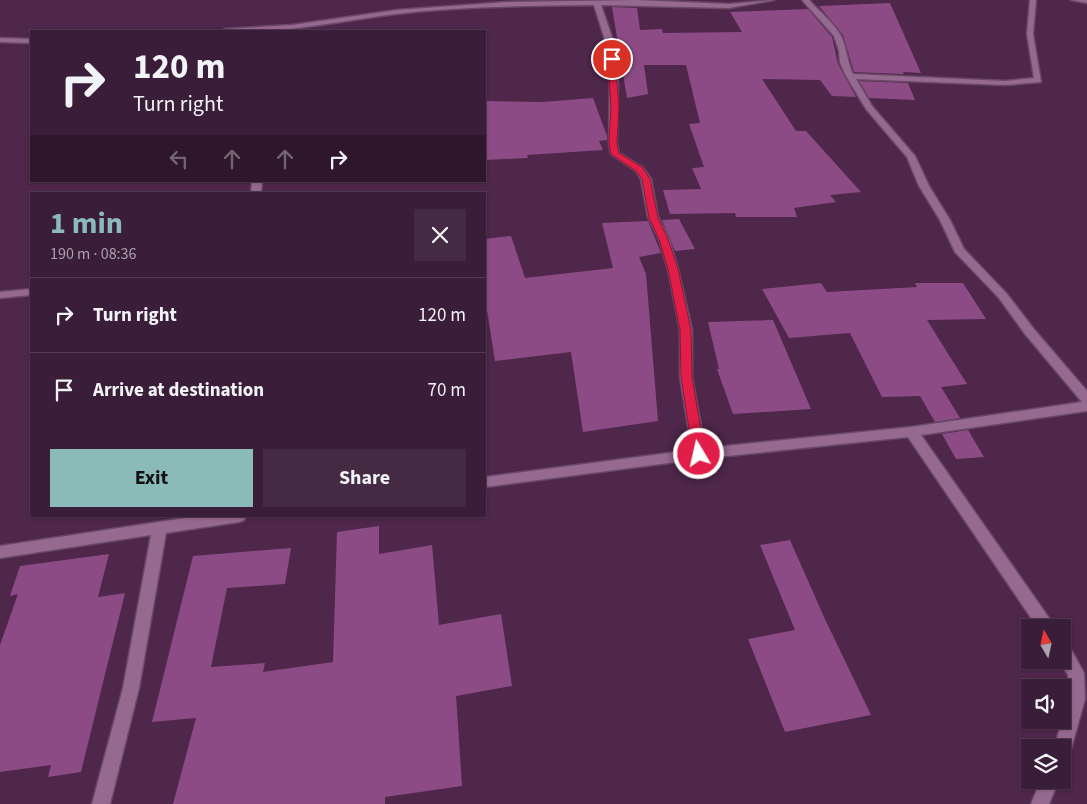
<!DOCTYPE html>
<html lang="en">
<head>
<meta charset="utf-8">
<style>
	:root { --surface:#3a1d38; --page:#452a43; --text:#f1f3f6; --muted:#aba2ae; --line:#543b53; --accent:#8bbbb9 }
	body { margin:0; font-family:"Source Sans 3",sans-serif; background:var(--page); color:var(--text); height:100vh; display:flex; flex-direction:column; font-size:19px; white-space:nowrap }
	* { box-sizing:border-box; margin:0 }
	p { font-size:16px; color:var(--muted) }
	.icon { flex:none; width:28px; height:28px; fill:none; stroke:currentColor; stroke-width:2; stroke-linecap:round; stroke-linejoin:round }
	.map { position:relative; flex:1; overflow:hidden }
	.sheet { position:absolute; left:30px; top:192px; width:456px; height:325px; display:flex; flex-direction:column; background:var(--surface); border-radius:0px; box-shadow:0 1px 4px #0004,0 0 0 1px var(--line) }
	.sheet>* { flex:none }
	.hud { position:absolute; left:30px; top:30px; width:456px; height:152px; border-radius:0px; box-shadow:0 1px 4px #0004,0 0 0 1px var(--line); background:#3a1d38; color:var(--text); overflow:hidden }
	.needle { width:32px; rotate:351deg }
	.fabs { position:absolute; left:1021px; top:619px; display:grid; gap:10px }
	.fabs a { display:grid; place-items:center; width:50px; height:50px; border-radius:0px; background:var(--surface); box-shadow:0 1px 4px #0004,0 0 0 1px var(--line); font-size:25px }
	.pin { position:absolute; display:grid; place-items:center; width:42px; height:42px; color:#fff; margin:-21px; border:2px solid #fff; border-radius:50%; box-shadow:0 1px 5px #0007 }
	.me { position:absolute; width:55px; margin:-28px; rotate:351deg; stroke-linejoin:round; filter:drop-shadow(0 0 4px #0008) }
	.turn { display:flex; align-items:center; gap:18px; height:105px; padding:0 20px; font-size:22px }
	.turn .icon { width:65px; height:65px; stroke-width:2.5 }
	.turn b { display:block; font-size:35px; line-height:42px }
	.lanes { display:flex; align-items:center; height:48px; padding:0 20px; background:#0003; justify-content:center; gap:25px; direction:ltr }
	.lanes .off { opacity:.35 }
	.round { display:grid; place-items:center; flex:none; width:52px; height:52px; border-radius:0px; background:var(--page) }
	.overview { display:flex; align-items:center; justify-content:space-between; height:85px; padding:0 20px }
	h1 { font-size:30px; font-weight:700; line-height:38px; color:var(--accent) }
	.primary-button { display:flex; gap:10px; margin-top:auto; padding:10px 20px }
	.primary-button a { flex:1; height:58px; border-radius:0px; background:var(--accent); color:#111; font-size:20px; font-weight:700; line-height:58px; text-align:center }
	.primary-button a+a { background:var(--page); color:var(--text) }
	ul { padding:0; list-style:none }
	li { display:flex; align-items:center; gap:15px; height:75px; padding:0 20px; border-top:1px solid var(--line) }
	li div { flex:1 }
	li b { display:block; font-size:19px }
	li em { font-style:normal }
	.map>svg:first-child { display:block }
	.building { fill:#8d4b86 }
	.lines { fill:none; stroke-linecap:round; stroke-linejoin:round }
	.street-casing { stroke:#694765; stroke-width:3 }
	.street { fill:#966990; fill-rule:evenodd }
	.route { fill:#e11d48; stroke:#92132f }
</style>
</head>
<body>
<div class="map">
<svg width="1087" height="804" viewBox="0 0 1087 804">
	<rect width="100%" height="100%" fill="#4e274a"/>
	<path class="building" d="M890,3l31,70 -18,-1 1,2 -50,-2 -11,-37 -24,-29z
		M612,7l25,1 3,22 22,-1 1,4 79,-1 -12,-20 78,-3 24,28 6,27 18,33 -24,-1 -12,-16 -58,-1 34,52h10l55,61 -31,3 6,7 -42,6 3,9h-61l-1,-4 -65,1 -7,-24 38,-1 -9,-21 12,-1 -15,-43 11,-1 -14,-58h-42l4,29 -21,4z
		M859,81l49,2 7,17 -46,-2z
		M593,98l14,38v4l-8,1 4,9 -76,5 1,3 -43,2v-59l58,1z
		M679,219l16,30 -20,2 -13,-31z
		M648,221l13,32 -22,4 7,17 12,147 -75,11 -12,-80 -76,9 -10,-64v-58l26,-3 14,42 88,-10 -11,-45z
		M821,283l6,9 90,-5 -2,-4h48l23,36 -59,1 40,64 -26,3 19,31 -25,4 -15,-26 -38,1 -32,-64 -61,5 -27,-49z
		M773,320l38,89 -78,5 -16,-45h2l-11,-47z
		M968,430l16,27 -28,2 -14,-25z
		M379,526v28l53,-9 7,80 62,-11 11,72 -56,10 6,90 -77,11v7h-212l23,-86 -44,4 41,-166 98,-8 -6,36 -58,4 -16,79 54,-4 -2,9 70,-10 4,-130z
		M790,540l34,77 47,98 -86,17 -37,-93 47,-9 -35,-85z
		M109,554l-11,43 27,-4 -44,179 -33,5 3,-12 -51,7v-127l18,-51 -8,2 10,-30z"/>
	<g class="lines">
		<defs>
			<path id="street" d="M637,0l92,4 45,-4 -45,8 -128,-3 12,35 5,39 -1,65 2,9 23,14 9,12 7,38 11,22 9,30 14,61v47l13,71 206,-21 171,-25 -57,-68 -26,-36 -44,-46 -15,-32 -21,-34 -12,-29 -41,-48 -20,-33 -6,-13 -1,-12 -5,-15 -32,-36h7c10,11 25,23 32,36 6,12 6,26 12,38l152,7 29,-3 -7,-44 3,-34h6l-3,34 8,48 -36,3 -149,-6 16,27 43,50 14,30 21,34 14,29 43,45 26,34 54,63v20l-166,24 135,193h-18l-130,-191 -209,22 -214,28v-10l207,-27 -12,-73v-47l-12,-61 -9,-30 -11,-22 -7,-38 -5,-8 -25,-17 -2,-10 1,-65 -5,-39 -11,-35c-66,1 -132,1 -198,9 -58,7 -116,21 -174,17l3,-2 67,-4 105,-15 110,-8z
				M1071,0h16v3z
				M0,38l31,1v4l-31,-1z
				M252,181h10l-1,13h-10z
				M31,289v6l-31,3v-6z
				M198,516h48l-2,4 -5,2 -73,11 -27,155 -29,116h-18l31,-116 28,-153 -151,23v-12z
				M1062,642l6,2 16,29 1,26 -14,50 -3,6 -6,3v-10h-8l15,-49 -1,-24 -9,-15h3z
				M1041,780h18l-10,24h-18z"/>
		</defs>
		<use href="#street" class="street-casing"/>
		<use href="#street" class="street"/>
	</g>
	<path class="route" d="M612,57l3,2 4,47 -2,38 2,9 23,14 8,12 8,39 10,21 10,30 13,61 1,47 13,77 -6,5 -6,-5 -12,-77 -1,-47 -12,-61 -9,-30 -10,-21 -7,-39 -6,-8 -25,-17 -2,-10 2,-38 -3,-47z"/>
</svg>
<div class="fabs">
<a><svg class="needle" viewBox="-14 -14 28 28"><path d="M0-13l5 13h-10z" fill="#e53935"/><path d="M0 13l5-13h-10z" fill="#aba2ae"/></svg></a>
<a><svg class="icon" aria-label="sound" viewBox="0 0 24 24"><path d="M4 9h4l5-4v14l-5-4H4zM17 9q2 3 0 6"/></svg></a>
<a><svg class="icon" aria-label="layers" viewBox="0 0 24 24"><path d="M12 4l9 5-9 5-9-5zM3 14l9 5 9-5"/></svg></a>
</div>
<div class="pin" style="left:612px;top:59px;background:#d93025"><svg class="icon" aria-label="arrive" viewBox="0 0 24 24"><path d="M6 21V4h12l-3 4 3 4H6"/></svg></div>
<svg class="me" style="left:699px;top:454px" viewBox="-20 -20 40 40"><circle r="17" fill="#e11d48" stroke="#fff" stroke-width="3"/><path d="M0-11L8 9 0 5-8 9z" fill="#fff"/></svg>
<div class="hud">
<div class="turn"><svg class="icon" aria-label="right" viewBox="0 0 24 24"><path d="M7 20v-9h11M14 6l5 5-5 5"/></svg><div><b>120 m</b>Turn right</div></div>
<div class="lanes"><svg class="icon off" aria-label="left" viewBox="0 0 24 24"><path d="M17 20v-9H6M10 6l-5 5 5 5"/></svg><svg class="icon off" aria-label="ahead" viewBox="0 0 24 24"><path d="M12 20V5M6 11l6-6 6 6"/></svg><svg class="icon off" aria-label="ahead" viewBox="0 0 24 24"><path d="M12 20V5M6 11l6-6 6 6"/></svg><svg class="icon" aria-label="right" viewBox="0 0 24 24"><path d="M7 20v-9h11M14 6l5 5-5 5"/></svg></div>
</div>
<section class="sheet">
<div class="overview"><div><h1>1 min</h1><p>190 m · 08:36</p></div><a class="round"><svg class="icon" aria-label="close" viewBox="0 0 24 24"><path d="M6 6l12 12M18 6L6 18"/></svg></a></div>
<ul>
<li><svg class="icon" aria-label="right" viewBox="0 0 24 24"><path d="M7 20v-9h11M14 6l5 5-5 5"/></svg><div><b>Turn right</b></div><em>120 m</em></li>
<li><svg class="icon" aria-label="arrive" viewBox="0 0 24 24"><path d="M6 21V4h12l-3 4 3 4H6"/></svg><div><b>Arrive at destination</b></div><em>70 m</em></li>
</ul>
<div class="primary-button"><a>Exit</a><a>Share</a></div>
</section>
</div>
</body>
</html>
